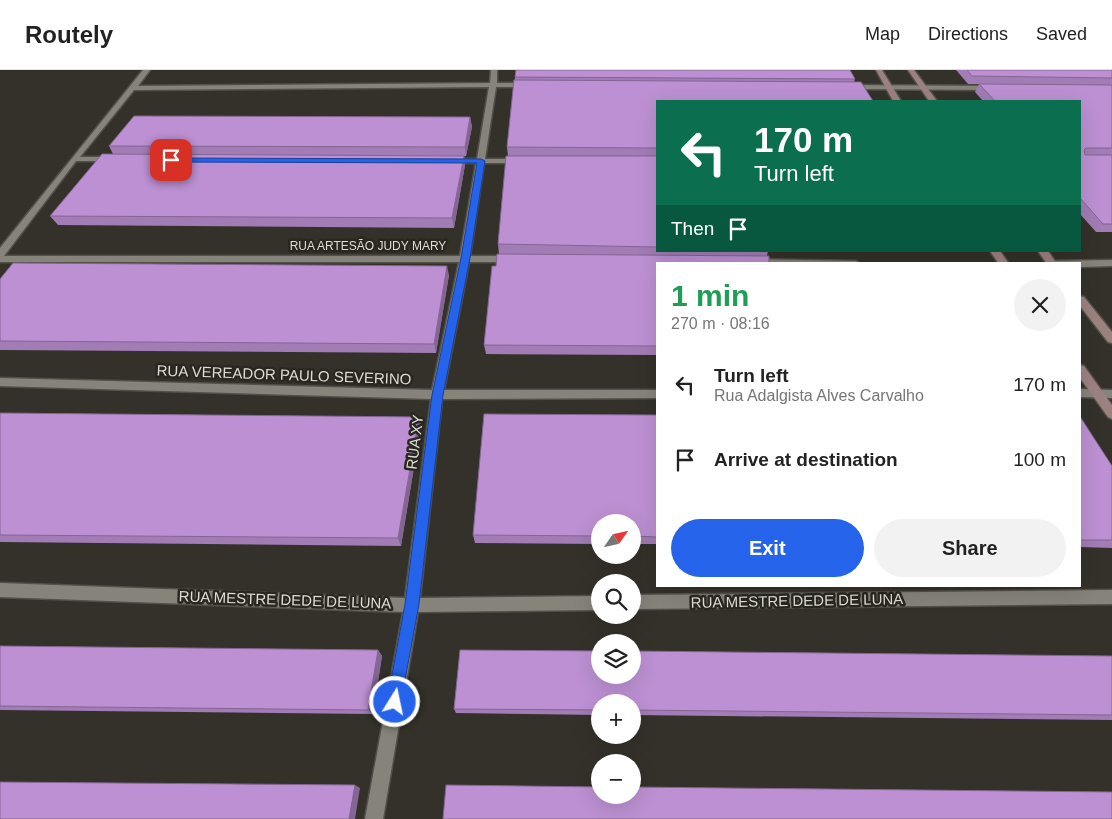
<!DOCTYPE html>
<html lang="en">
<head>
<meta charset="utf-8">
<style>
	:root { --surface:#fff; --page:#f2f2f2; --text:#222; --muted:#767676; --line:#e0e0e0; --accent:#2563eb }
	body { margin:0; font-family:Helvetica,sans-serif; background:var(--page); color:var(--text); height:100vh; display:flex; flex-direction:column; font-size:19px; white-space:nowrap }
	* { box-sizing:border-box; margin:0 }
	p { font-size:16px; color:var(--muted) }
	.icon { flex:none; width:28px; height:28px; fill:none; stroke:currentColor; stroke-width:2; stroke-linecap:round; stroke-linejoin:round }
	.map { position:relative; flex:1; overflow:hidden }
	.panel { position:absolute; left:656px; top:192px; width:425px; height:325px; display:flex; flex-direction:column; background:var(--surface); border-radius:0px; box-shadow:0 5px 20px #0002 }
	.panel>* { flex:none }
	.top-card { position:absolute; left:656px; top:30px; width:425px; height:152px; border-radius:0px; box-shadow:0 5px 20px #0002; background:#0b6e4f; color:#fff; overflow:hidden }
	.needle { width:32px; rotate:56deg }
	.buttons { position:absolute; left:591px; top:444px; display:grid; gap:10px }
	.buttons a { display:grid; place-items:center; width:50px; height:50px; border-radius:50%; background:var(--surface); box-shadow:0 5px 20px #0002; font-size:25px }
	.pin { position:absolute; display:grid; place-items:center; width:42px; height:42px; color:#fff; margin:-21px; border-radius:10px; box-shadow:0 2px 8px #0006 }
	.me { position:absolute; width:55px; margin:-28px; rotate:10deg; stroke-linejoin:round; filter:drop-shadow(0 0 4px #0008) }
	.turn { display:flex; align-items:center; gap:18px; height:105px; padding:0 15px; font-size:22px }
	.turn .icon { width:65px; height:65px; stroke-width:2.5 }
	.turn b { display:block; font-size:35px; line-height:42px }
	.then { display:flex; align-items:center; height:48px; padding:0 15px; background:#0003; gap:10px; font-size:19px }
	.round { display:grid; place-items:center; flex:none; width:52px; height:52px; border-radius:26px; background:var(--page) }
	.headline { display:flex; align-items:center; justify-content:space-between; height:85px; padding:0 15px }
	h1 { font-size:30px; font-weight:600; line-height:38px; color:#1e9e55 }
	.button { display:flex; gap:10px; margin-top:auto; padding:10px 15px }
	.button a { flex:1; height:58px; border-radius:30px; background:var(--accent); color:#fff; font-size:20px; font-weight:600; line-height:58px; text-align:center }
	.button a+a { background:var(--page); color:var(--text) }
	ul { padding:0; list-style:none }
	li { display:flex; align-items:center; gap:15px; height:75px; padding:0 15px }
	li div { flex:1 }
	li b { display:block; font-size:19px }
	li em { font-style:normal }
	header { display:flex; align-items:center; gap:30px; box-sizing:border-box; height:70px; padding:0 25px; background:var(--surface); border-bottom:1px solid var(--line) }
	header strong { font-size:24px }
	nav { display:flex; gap:28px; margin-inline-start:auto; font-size:18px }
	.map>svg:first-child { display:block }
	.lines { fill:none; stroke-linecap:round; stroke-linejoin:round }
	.street-casing { stroke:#525048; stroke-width:3 }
	.secondary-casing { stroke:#525048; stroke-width:3 }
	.street { fill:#86837a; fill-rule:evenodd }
	.secondary { fill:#9c827f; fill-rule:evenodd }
	.wall { fill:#a27cb5 }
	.shaded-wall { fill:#846593 }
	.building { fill:#bc90d2; stroke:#846593 }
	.route { fill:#2563eb; stroke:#184099 }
	.labels { text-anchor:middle; stroke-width:5; stroke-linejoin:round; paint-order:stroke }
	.far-street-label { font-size:12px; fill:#dedcd7; stroke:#29271f }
	.street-label { font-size:15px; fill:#dedcd7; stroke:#29271f }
</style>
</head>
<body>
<header>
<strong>Routely</strong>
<nav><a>Map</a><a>Directions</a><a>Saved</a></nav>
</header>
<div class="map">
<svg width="1112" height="749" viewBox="0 0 1112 749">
	<rect width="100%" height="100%" fill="#333129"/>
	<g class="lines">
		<defs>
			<path id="street" d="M143,0h7l-12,16 352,-3 1,-13h6v13h36v4h-37l-11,72h36l4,2 -4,2h-37l-14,93h43l5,3 -5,3h-44l-25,128h214v8l-216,1 -22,199 180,-2v14l-182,2 -35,207h-18l38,-207 -403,-15v-14l405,15 26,-199 -431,-13v-8l432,12 27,-128h-459v-14zM489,17l-12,72h-28l-4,2 4,2h27l-16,93h-456l72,-95h41v-4h-37l54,-67z
				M844,15l151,1 4,2 -4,2 -148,-1 -4,-2z
				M753,189l103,2 5,3h-112l1,-4z
				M1112,190v6l-32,1v-3h-37l5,-3z
				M1080,319l32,1v8l-32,-1z
				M1112,520v14l-480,5v-14z"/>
			<path id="secondary" d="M876,0h6l19,31h-8z
				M908,0h6l23,31h-8z
				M990,181h10l9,13h-10z
				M1038,181h10l9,13h-10z
				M1080,226l4,1 28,35v11l-4,-1 -28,-36z
				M1080,295l4,1 28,39v14l-4,-2 -28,-39z"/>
		</defs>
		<use href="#street" class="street-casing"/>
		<use href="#secondary" class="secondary-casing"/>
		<use href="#street" class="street"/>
		<use href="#secondary" class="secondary"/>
	</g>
	<path class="wall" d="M956,0h156v162h-16l-16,-18v-113h-97l-8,-9 4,-8h-11z
		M515,7l340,2 -1,3 -196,19v150h110l-1,5 -109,8v91l-172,-1 -2,-9 12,-79 3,-12 -1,-10 10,-88 -1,-9z
		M470,47l2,10 -6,29h-2l1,9 -11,63 -396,-3 -8,-9 63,-62 -4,-8z
		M449,205l-13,78 -436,-3v-71z
		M0,343l419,4 2,8 -20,121 -401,-4z
		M658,345v129h-26v-22h-32v22l-125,-1 -2,-8z
		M1080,348l32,48v82l-32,-1z
		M0,576l378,4 4,6 -9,58 -373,-4z
		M1112,586v64l-480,-5v-13h-32v13l-144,-2 -2,-4z"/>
	<path class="shaded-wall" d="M470,47l2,10 -6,29 -1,-9z
		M464,86l1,9 -11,63 -2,-10z
		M447,196l2,9 -13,78 -2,-9z
		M419,347l2,8 -20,121 -3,-8z
		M378,580l4,6 -9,58 -5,-4z
		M355,715l5,3 -5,31h-6z"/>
	<path class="building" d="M516,0h334l5,9 -340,-2z
		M967,0h145v8l-140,-2z
		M514,10l347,2 12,19h-215v47l-151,-1z
		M979,14l133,1v63h-26l-2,2 1,5h27v69h-9l-23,-26v-97h-85z
		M134,46l336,1 -5,30 -356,-1z
		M102,84l362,2 -12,62 -402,-2z
		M506,86h152v91l-160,-3z
		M497,184l272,2v8h-111v82l-174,-1 8,-79h4z
		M13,193l434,3 -13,78 -434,-3v-62z
		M0,343l419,4 -21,121 -398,-3z
		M484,344l174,1v122l-26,-1v-14h-32v14l-127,-1z
		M1080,348h1l31,48v74h-32z
		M0,576l378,4 -10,60 -368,-4z
		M460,580l140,1v24h32v-24l480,5v59l-480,-5v-8h-32v8l-146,-1z
		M0,712l355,3 -6,34h-349z
		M446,715l154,2v8h32v-8l480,5v27h-669z"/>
	<path class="route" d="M168,88l313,1 4,2 -15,97 -27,137 -24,209 -19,103 -5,2 -6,-2 -2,-5 18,-98 27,-209 29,-137 16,-95 -306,-1 -4,-2z"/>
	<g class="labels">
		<g class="far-street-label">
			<text x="368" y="180">RUA ARTESÃO JUDY MARY</text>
		</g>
		<g class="street-label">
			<text transform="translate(284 305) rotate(2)" y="5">RUA VEREADOR PAULO SEVERINO</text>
			<text transform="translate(415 372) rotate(-83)" y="5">RUA XY</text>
			<text transform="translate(285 530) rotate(2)" y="5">RUA MESTRE DEDE DE LUNA</text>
			<text transform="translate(797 531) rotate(-1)" y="5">RUA MESTRE DEDE DE LUNA</text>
		</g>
	</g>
</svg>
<div class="buttons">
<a><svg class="needle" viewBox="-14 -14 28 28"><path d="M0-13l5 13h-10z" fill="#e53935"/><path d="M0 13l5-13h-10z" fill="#767676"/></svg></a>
<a><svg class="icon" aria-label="search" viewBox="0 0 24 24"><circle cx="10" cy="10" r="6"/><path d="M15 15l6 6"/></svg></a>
<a><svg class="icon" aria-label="layers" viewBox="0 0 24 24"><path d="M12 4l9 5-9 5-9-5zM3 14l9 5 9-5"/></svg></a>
<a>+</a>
<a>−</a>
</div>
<div class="pin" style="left:171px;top:90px;background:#d93025"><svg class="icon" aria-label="arrive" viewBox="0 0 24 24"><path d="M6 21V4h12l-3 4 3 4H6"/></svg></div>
<svg class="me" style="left:395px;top:632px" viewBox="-20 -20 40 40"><circle r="17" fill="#2563eb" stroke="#fff" stroke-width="3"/><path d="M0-11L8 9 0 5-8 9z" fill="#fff"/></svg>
<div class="top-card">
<div class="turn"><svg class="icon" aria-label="left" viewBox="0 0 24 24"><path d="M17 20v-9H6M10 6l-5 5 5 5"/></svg><div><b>170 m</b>Turn left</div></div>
<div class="then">Then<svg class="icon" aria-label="arrive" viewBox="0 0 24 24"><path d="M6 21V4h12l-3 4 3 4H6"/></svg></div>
</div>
<section class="panel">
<div class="headline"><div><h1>1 min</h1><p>270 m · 08:16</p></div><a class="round"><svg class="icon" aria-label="close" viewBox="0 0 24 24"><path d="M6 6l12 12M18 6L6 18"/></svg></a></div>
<ul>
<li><svg class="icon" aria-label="left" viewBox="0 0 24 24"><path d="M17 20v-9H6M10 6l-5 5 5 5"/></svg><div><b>Turn left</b><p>Rua Adalgista Alves Carvalho</p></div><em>170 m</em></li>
<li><svg class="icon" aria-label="arrive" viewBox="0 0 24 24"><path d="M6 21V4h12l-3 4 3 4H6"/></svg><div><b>Arrive at destination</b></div><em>100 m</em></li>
</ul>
<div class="button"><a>Exit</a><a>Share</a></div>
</section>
</div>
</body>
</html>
